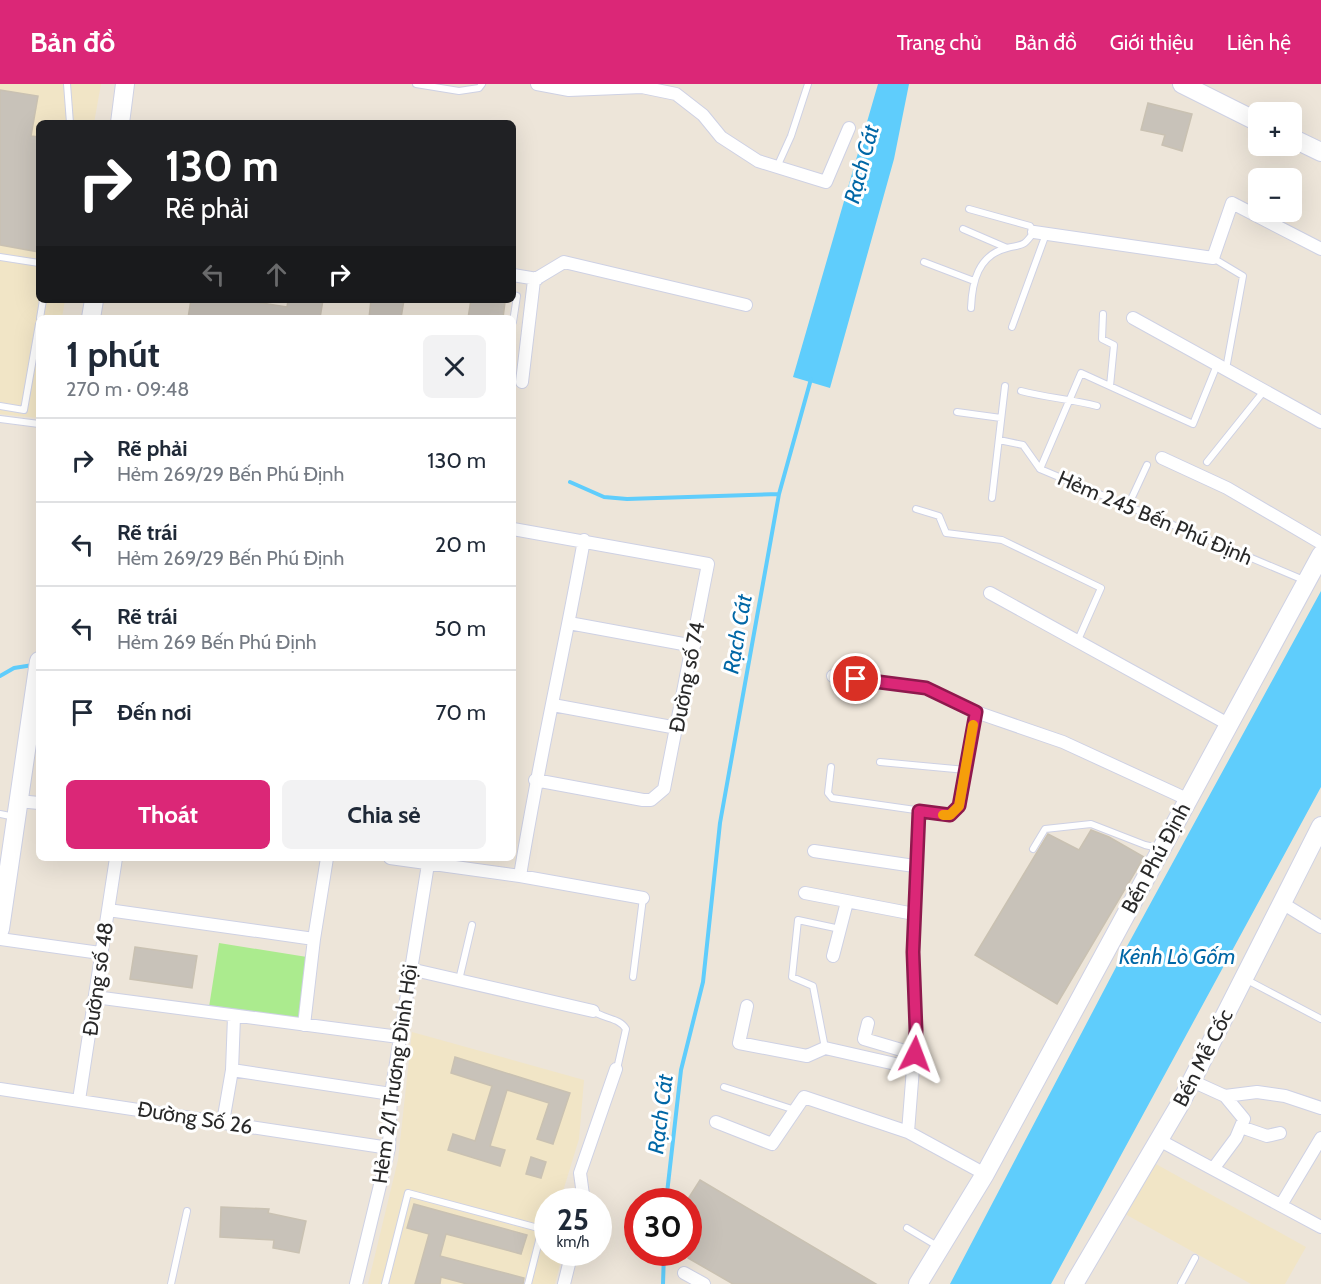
<!DOCTYPE html>
<html lang="vi">
<head>
<meta charset="utf-8">
<style>
	:root { --surface:#fff; --page:#f2f2f3; --text:#1f2937; --muted:#747a83; --line:#e0e1e3; --accent:#db2777 }
	body { margin:0; font-family:Cabin,sans-serif; background:var(--page); color:var(--text); height:100vh; display:flex; flex-direction:column; font-size:22px; white-space:nowrap }
	* { box-sizing:border-box; margin:0 }
	p { font-size:20px; color:var(--muted) }
	.icon { flex:none; width:33px; height:33px; fill:none; stroke:currentColor; stroke-width:2; stroke-linecap:round; stroke-linejoin:round }
	.map { position:relative; flex:1; overflow:hidden }
	.side { position:absolute; left:36px; top:231px; width:480px; height:546px; display:flex; flex-direction:column; background:var(--surface); border-radius:9px; box-shadow:0 6px 24px #0002 }
	.side>* { flex:none }
	.banner { position:absolute; left:36px; top:36px; width:480px; height:183px; border-radius:9px; box-shadow:0 6px 24px #0002; background:#202124; color:#fff; overflow:hidden }
	.fabs { position:absolute; left:1248px; top:18px; display:grid; gap:12px }
	.fabs a { display:grid; place-items:center; width:54px; height:54px; border-radius:9px; background:var(--surface); box-shadow:0 6px 24px #0002; font-size:30px }
	.speed { position:absolute; left:534px; top:1104px; display:flex; gap:12px; font-size:30px; font-weight:700; text-align:center }
	.speed>* { display:grid; place-content:center; width:78px; height:78px; border-radius:50%; background:var(--surface); box-shadow:0 6px 24px #0002; line-height:1 }
	.speed small { font-size:15px; font-weight:400 }
	.speed .limit { border:9px solid #d22; background:#fff; color:#111 }
	.pin { position:absolute; display:grid; place-items:center; width:51px; height:51px; color:#fff; margin:-26px; border:3px solid #fff; border-radius:50%; box-shadow:0 2px 6px #0007 }
	.me { position:absolute; width:66px; margin:-33px; rotate:3deg; stroke-linejoin:round; filter:drop-shadow(0 0 4px #0008) }
	.turn { display:flex; align-items:center; gap:21px; height:126px; padding:0 30px; font-size:27px }
	.turn .icon { width:78px; height:78px; stroke-width:2.5 }
	.turn b { display:block; font-size:42px; line-height:51px }
	.lanes { display:flex; align-items:center; height:57px; padding:0 30px; background:#0003; justify-content:center; gap:30px; direction:ltr }
	.lanes .off { opacity:.35 }
	.round { display:grid; place-items:center; flex:none; width:63px; height:63px; border-radius:9px; background:var(--page) }
	.summary { display:flex; align-items:center; justify-content:space-between; height:102px; padding:0 30px }
	h1 { font-size:36px; font-weight:700; line-height:45px }
	.primary-button { display:flex; gap:12px; margin-top:auto; padding:12px 30px }
	.primary-button a { flex:1; height:69px; border-radius:9px; background:var(--accent); color:#fff; font-size:24px; font-weight:700; line-height:69px; text-align:center }
	.primary-button a+a { background:var(--page); color:var(--text) }
	ul { padding:0; list-style:none }
	li { display:flex; align-items:center; gap:18px; height:84px; padding:0 30px; border-top:2px solid var(--line) }
	li div { flex:1 }
	li b { display:block; font-size:22px }
	li em { font-style:normal }
	header { display:flex; align-items:center; gap:36px; box-sizing:border-box; height:84px; padding:0 30px; background:var(--accent); color:#fff }
	header strong { font-size:28px }
	nav { display:flex; gap:33px; margin-inline-start:auto; font-size:21px }
	.map>svg:first-child { display:block }
	.education { fill:#f1e5c6 }
	.green { fill:#abeb8e }
	.water { fill:#5fcdfc }
	.lines { fill:none; stroke-linecap:round; stroke-linejoin:round }
	.stream { stroke:#5fcdfc; stroke-width:4 }
	.building { fill:#c8c2b9; stroke:#c9c1b2; stroke-width:1.5 }
	.lane-casing { stroke:#ced1e4; stroke-width:8 }
	.street-casing { stroke:#ced1e4; stroke-width:14 }
	.secondary-casing { stroke:#ced1e4; stroke-width:20 }
	.lane { stroke:#fff; stroke-width:6 }
	.street { stroke:#fff; stroke-width:12 }
	.secondary { stroke:#fff; stroke-width:18 }
	.route-casing { stroke:#8e194d; stroke-width:15 }
	.route { stroke:#db2777; stroke-width:10 }
	.slow { stroke:#f59e0b; stroke-width:10 }
	.labels { text-anchor:middle; stroke-width:6; stroke-linejoin:round; paint-order:stroke }
	.street-label { font-size:21px; fill:#292929; stroke:#fff }
	.water-label { font-size:22px; font-style:italic; fill:#0067a6; stroke:#fff }
</style>
</head>
<body>
<header>
<strong>Bản đồ</strong>
<nav><a>Trang chủ</a><a>Bản đồ</a><a>Giới thiệu</a><a>Liên hệ</a></nav>
</header>
<div class="map">
<svg width="1321" height="1200" viewBox="0 0 1321 1200">
	<rect width="100%" height="100%" fill="#ede5d9"/>
	<path class="education" d="M0,0h101l-7,39h-55v177h26l-3,18h-23v100l-39,-4z
		M412,948l172,48 -5,59 -19,62 -12,1v50l15,1 -8,31h-187l30,-124z
		M1154,1079l152,84 -21,37h-34l-126,-70z"/>
	<path class="green" d="M219,859l88,14 -9,64 -89,-14z"/>
	<path class="water" d="M878,0h31l-15,75 -64,229 -37,-11z
		M1321,507v196l-270,497h-101l175,-334z"/>
	<g class="lines">
		<path class="stream" d="M570,398l34,15 23,2 152,-5
			M0,592l14,-8 19,-3
			M666,1118l15,-132 22,-88 17,-159 59,-329 32,-115
			M663,1200l1,-32"/>
	</g>
	<path class="building" d="M0,6l38,6 -7,40 8,1v115l-39,-7z
		M1148,19l44,11 -10,37 -20,-6 3,-10 -24,-5z
		M191,216h52l44,7 1,-7h35l-3,18h-132z
		M371,216h33l-3,18h-32z
		M471,216h32l2,2 -2,16h-35z
		M1091,746l18,7 35,20 -87,147 -82,-49 73,-121 31,16z
		M135,863l62,9 -5,32 -62,-9z
		M455,973l115,36 -17,51 -16,-5 12,-36 -42,-13 -17,56 15,4 -5,16 -52,-16 5,-16 22,7 17,-55 -41,-13z
		M531,1073l15,5 -5,16 -15,-4z
		M700,1096l176,104h-143l-45,-26v-59z
		M414,1120l113,31 -6,19 -75,-20 -6,22 84,22 -1,6h-56l-26,-7 -1,7h-25l14,-50 -22,-6z
		M221,1123l48,2 -1,4 38,8 -7,32 -26,-5 1,-8 -54,-3z"/>
	<g class="lines">
		<defs>
			<path id="lane" d="M67,0l3,39
				M416,0l43,7 20,-3 3,-4
				M777,83l14,-31 17,-52
				M969,125l61,17 4,6c-11,15 -10,12 -27,16 -29,7 -35,34 -36,60
				M963,145l44,19
				M0,173l39,6
				M1213,174l30,18 -17,93
				M924,178l50,19
				M513,211l4,1 -4,26
				M1103,230l-1,25 12,6 -4,41
				M40,234l3,-18
				M1012,243l34,-93
				M1217,281l-24,59 -112,-51 -41,96 266,112
				M1021,307c26,7 51,8 76,15
				M0,322l24,4 15,-86
				M957,328l44,6
				M0,335l39,5
				M999,356l24,5 17,24
				M1207,378l57,-71
				M992,414l13,-112
				M1128,422l19,-41
				M916,425l23,7 7,17 56,7 99,48 -23,52
				M880,678l86,8
				M831,683l-3,26 4,5 118,17 9,-9 17,-94
				M0,730l15,3
				M1033,765l12,-20 46,-5 54,21 13,3
				M633,893l10,-79
				M459,896l13,-55
				M1247,896l74,39
				M593,927c11,8 27,7 33,18l-9,40
				M825,964l-12,-62 -21,-9 6,-57 42,9
				M724,1003l71,23
				M907,1144l32,19
				M171,1200l16,-73
				M385,1200l23,-91 134,36 -14,55
				M1181,1200l14,-26"/>
			<path id="street" d="M537,0l32,6 73,-3 34,7 27,21 18,22 37,24 68,21 23,-54
				M1034,148l179,26 19,-55 89,46
				M513,191l24,4
				M1133,234l188,104
				M522,298l12,-102 30,-18 182,43
				M1162,374l65,30 94,55
				M513,445l195,35 -44,225 -13,11h-8l-108,-20
				M990,509l238,131
				M569,539l125,23
				M833,592l93,12 50,24 87,30 124,57
				M553,621l124,23
				M18,717l21,2
				M814,767l100,15
				M390,774l130,18 123,22
				M520,792c18,-113 44,-224 64,-336
				M805,809l109,21
				M1282,819l39,24
				M108,826l206,29
				M0,855l100,14
				M833,872l14,-54
				M410,885l183,42
				M95,913l304,40
				M747,922l-8,37 68,13 18,-8 88,20
				M868,939l-4,16 51,15
				M304,941l10,-86 13,-81
				M232,986l159,24
				M1192,997l33,15 32,-4 28,4 36,12
				M0,1005l389,59
				M79,1016l37,-242
				M223,1038l9,-52 2,-53
				M716,1038l56,22 32,-47 104,35 77,42
				M1241,1043l26,9 13,-3
				M908,1048l8,-102 -3,-78 6,-141
				M1159,1056l162,87
				M1213,1085l23,-31 8,-19 -19,-23
				M584,1118l-4,-29 36,-104
				M1281,1121l40,-67
				M684,1189l20,11
				M356,1200l33,-136 2,-54 38,-236
				M564,1200l8,-32"/>
			<path id="secondary" d="M1182,0l76,38
				M120,39l5,-39
				M1292,54l29,14
				M91,234l3,-18
				M0,845l39,-268
				M918,1200l67,-110 336,-619
				M1074,1200l106,-180 141,-278"/>
		</defs>
		<use href="#lane" class="lane-casing"/>
		<use href="#street" class="street-casing"/>
		<use href="#secondary" class="secondary-casing"/>
		<use href="#lane" class="lane"/>
		<use href="#street" class="street"/>
		<use href="#secondary" class="secondary"/>
	</g>
	<g class="lines">
		<defs>
			<path id="route" d="M856,595l70,9 50,24 -17,94 -9,9 -31,-4 -6,141 3,78 -1,24"/>
		</defs>
		<use href="#route" class="route-casing"/>
		<use href="#route" class="route"/>
		<path class="slow" d="M943,731h7l9,-9 14,-81"/>
	</g>
	<g class="labels">
		<g class="street-label">
			<text transform="translate(1155 434) rotate(23)" y="7">Hẻm 245 Bến Phú Định</text>
			<text transform="translate(687 593) rotate(-79)" y="7">Đường số 74</text>
			<text transform="translate(1156 774) rotate(-62)" y="7">Bến Phú Định</text>
			<text transform="translate(98 895) rotate(-82)" y="7">Đường số 48</text>
			<text transform="translate(1203 974) rotate(-63)" y="7">Bến Mễ Cốc</text>
			<text transform="translate(395 990) rotate(-82)" y="7">Hẻm 2/1 Trương Đình Hội</text>
			<text transform="translate(195 1034) rotate(9)" y="7">Đường Số 26</text>
		</g>
		<g class="water-label">
			<text transform="translate(861 80) rotate(-75)" y="8">Rạch Cát</text>
			<text transform="translate(737 550) rotate(-80)" y="8">Rạch Cát</text>
			<text x="1177" y="880">Kênh Lò Gốm</text>
			<text transform="translate(660 1030) rotate(-83)" y="8">Rạch Cát</text>
		</g>
	</g>
</svg>
<div class="fabs">
<a>+</a>
<a>−</a>
</div>
<div class="speed"><div>25<small>km/h</small></div><div class="limit">30</div></div>
<div class="pin" style="left:856px;top:595px;background:#d93025"><svg class="icon" aria-label="arrive" viewBox="0 0 24 24"><path d="M6 21V4h12l-3 4 3 4H6"/></svg></div>
<svg class="me" style="left:915px;top:970px" viewBox="-20 -20 40 40"><path d="M0-17L14 15 0 8-14 15z" fill="#db2777" stroke="#fff" stroke-width="4"/></svg>
<div class="banner">
<div class="turn"><svg class="icon" aria-label="right" viewBox="0 0 24 24"><path d="M7 20v-9h11M14 6l5 5-5 5"/></svg><div><b>130 m</b>Rẽ phải</div></div>
<div class="lanes"><svg class="icon off" aria-label="left" viewBox="0 0 24 24"><path d="M17 20v-9H6M10 6l-5 5 5 5"/></svg><svg class="icon off" aria-label="ahead" viewBox="0 0 24 24"><path d="M12 20V5M6 11l6-6 6 6"/></svg><svg class="icon" aria-label="right" viewBox="0 0 24 24"><path d="M7 20v-9h11M14 6l5 5-5 5"/></svg></div>
</div>
<section class="side">
<div class="summary"><div><h1>1 phút</h1><p>270 m · 09:48</p></div><a class="round"><svg class="icon" aria-label="close" viewBox="0 0 24 24"><path d="M6 6l12 12M18 6L6 18"/></svg></a></div>
<ul>
<li><svg class="icon" aria-label="right" viewBox="0 0 24 24"><path d="M7 20v-9h11M14 6l5 5-5 5"/></svg><div><b>Rẽ phải</b><p>Hẻm 269/29 Bến Phú Định</p></div><em>130 m</em></li>
<li><svg class="icon" aria-label="left" viewBox="0 0 24 24"><path d="M17 20v-9H6M10 6l-5 5 5 5"/></svg><div><b>Rẽ trái</b><p>Hẻm 269/29 Bến Phú Định</p></div><em>20 m</em></li>
<li><svg class="icon" aria-label="left" viewBox="0 0 24 24"><path d="M17 20v-9H6M10 6l-5 5 5 5"/></svg><div><b>Rẽ trái</b><p>Hẻm 269 Bến Phú Định</p></div><em>50 m</em></li>
<li><svg class="icon" aria-label="arrive" viewBox="0 0 24 24"><path d="M6 21V4h12l-3 4 3 4H6"/></svg><div><b>Đến nơi</b></div><em>70 m</em></li>
</ul>
<div class="primary-button"><a>Thoát</a><a>Chia sẻ</a></div>
</section>
</div>
</body>
</html>
